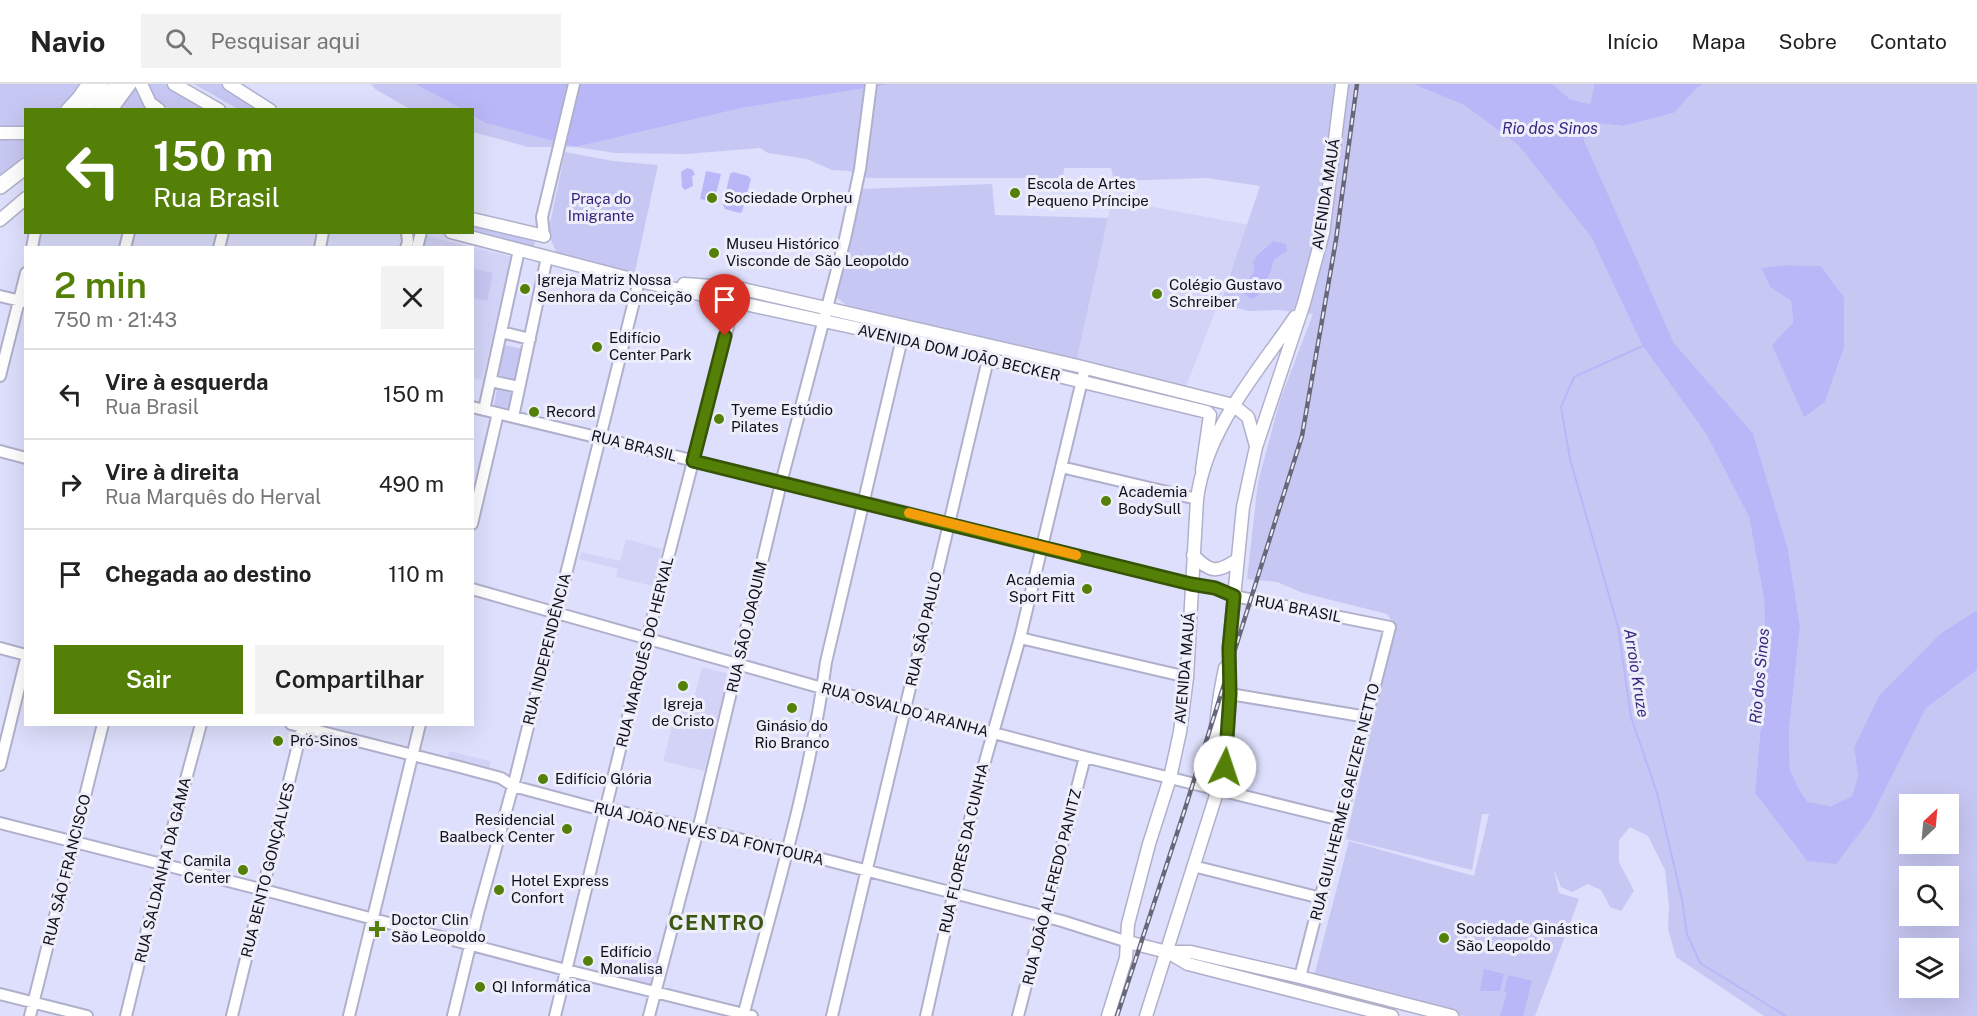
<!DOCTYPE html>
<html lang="pt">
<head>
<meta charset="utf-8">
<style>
	:root { --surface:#fff; --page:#f2f2f2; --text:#222; --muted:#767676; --line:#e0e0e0; --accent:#548008 }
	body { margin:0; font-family:"Public Sans",sans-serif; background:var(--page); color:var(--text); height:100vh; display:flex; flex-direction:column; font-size:22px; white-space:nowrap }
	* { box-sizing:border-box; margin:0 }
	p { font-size:20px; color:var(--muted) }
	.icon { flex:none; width:33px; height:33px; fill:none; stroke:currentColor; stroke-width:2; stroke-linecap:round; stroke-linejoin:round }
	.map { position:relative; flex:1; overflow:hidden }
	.sheet { position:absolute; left:24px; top:162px; width:450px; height:480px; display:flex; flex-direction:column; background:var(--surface); border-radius:0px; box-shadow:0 6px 24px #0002 }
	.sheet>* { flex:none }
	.guide { position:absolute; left:24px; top:24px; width:450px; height:126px; border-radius:0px; box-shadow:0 6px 24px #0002; background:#548008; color:#fff; overflow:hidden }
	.needle { width:39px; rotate:26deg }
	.controls { position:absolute; left:1899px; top:710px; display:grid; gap:12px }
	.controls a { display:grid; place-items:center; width:60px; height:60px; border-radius:0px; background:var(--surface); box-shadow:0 6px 24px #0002; font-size:30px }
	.pin { position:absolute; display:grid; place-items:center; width:51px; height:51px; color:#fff; margin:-62px -26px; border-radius:50% 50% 50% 0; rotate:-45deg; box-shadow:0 0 6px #0007 }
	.pin .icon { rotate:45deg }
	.me { position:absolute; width:66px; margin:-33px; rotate:4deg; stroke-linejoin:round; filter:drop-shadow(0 0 4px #0008) }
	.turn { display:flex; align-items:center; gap:21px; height:126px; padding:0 30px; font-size:27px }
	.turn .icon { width:78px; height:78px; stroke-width:2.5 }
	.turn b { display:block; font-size:42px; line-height:51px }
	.round { display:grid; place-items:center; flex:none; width:63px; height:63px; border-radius:0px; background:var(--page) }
	.overview { display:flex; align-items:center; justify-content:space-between; height:102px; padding:0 30px }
	h1 { font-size:36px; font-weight:600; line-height:45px; color:var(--accent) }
	.primary-button { display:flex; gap:12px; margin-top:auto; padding:12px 30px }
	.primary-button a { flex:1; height:69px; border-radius:0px; background:var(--accent); color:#fff; font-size:24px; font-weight:600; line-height:69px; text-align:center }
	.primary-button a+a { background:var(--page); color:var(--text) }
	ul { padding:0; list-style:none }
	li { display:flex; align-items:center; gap:18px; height:90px; padding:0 30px; border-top:2px solid var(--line) }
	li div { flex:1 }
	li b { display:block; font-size:22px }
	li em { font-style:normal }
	header { display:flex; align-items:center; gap:36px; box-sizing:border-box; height:84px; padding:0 30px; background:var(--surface); border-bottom:2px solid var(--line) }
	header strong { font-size:28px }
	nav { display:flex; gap:33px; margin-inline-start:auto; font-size:21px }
	.search { width:420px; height:54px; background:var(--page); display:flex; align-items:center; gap:15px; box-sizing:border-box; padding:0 21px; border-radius:0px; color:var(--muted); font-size:22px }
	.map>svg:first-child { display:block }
	.built { fill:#d3d3f8 }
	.green { fill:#c7c7f3; fill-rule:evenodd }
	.water { fill:#b9b7f7 }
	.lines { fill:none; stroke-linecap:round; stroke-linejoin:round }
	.stream { stroke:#b9b7f7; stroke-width:2 }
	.minor-casing { stroke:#b0b0cc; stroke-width:14 }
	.major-casing { stroke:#b0b0cc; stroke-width:15 }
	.highway-casing { stroke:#b0b0cc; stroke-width:18 }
	.minor { stroke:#fff; stroke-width:10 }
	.major { stroke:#fff; stroke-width:12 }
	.highway { stroke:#fff; stroke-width:15 }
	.rail-casing { stroke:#676779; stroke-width:4.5 }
	.rail { stroke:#edeefa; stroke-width:2; stroke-dasharray:7; stroke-linecap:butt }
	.route-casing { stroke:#375305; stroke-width:15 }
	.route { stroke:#548008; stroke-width:10 }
	.slow { stroke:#f59e0b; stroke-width:10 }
	.poi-dot { fill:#548008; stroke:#edeefa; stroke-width:2 }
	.labels { text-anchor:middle; stroke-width:6; stroke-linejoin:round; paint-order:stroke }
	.poi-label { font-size:15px; fill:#0f0f19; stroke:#edeefa; text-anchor:start }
	.street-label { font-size:15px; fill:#0f0f19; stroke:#edeefa }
	.park-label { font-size:15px; fill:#331f78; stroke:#edeefa }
	.water-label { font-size:16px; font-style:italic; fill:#392881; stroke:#edeefa }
	.district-label { font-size:21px; font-weight:bold; letter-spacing:1.5px; fill:#3b5712; stroke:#edeefa }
</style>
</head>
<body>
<header>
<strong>Navio</strong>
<div class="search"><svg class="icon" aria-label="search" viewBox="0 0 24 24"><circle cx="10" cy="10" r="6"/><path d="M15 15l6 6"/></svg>Pesquisar aqui</div>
<nav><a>Início</a><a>Mapa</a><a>Sobre</a><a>Contato</a></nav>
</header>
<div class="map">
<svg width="1977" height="932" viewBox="0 0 1977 932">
	<rect width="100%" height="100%" fill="#dedffc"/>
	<path class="built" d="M1112,115l137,26 -64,164 -109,-26z
		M427,152l85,21 -30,123 -9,-2 -1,-130h-47z
		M626,455l36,10 -9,37 -37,-9 2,-8 -39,-10 2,-7 39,9z
		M702,583l27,7 -25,97 -41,-10 16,-62 14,3z
		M449,667l42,10 -2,8 -42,-10z
		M627,861l33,8 -9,35 -33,-9z"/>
	<path class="green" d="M0,0h80l-5,9 -17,16 -32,1 -1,18 -25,1z
		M145,0h19l46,25c-36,0 -45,8 -65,-25z
		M194,0h28l42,25h-26z
		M371,0h44l47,25h-52l-35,-20z
		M891,0h522l51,21 54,40 73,92 51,108 64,89 43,83 15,82 2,64 -11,130 52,68 64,-43 55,-110 51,-38v346h-213l-88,-59 -8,-28 1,-23 -4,-36 -17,-34 -18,-9 -11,13v22l15,29 -13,20 -11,-4 -9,-17 -13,-6 -16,8 -11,-5 -7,-17 5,23 20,6 -44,117h-73l-148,-40 35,-135 125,35 15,-62h-7l-10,56 -126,-31 49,-213 -8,-12 -84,-21 -26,-11 -30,-3 11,-97 22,-82 33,-86 -35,-4 -29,1 -21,-5 -6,-7 38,-113 -53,-8 -93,3 -3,-13h-47l-1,10h-195l-19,-7 -17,-1 -25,-11 -39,-6 -8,-5 -74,6 -71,-1 -39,-6h-48l-55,-15v-16l12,7 91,24 166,-39zM1273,157l13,10 -12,9 -3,12 -13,24 -19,-16c23,-4 10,-13 19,-26 3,-4 11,-9 15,-13zM1910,720h38v39h-38zM1910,792h38v39h-38zM1910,864h38v39h-38z
		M1553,0h40l1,2 -4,18 -20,-5z
		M1704,0h273v526l-36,23 -87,115 4,28 -6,20 -21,10 -23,-4 -8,-11 -10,-21 -1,-38 11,-106 -12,-77 -35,-116 -79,-90 -90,-203 3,-18 36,4 51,-13 23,-25zM1786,181l35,1 23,31v51l-19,54 -53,-57 21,-23 -2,-21 -21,-14 -9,-19z
		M135,3l13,22 -30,1z
		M0,54l12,3 14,-2 -1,18 -25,20z
		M565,68l48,9 45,4 -24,111 -75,-18 -11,-25z
		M992,100l3,31 113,3 -32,145 -214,-50 -16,-8 -10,-8 25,-108z
		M473,141l57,14 5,4 -2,4 -61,-15z
		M473,184l20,5 -6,28 -14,-3z
		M504,261l19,4 -6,34 -20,-4z
		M498,300l17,4 -6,26 -16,-3z"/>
	<path class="water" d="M415,0h476l-149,24 -166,39 -91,-24 -12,-7 -1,-6 -10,-1z
		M1413,0h140l17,15 20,5 4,-18 -1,-2h111l-7,4 -23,25 -51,13 -36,-4 -3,18 90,203 79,90 35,116 12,77 -11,106 1,38 10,21 8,11 23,4 21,-10 6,-20 -4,-28 25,-52 62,-63 36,-23v60l-51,38 -55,110 -35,46 -29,-3 -52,-68 11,-130 -2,-64 -15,-82 -43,-83 -64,-89 -51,-108 -73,-92 -54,-40z
		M687,84l6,2 2,5 -3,1 1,10 -8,4 -3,-3 -1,-15z
		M706,87l15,3 -7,28 -14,-3z
		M733,88l15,4 3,3 -9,33 -2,1 -15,-4 -2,-4 7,-31z
		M1273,157l13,3 1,7 -13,9 -3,12 -13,24 -7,3 -14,-11 2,-8 10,-2c5,-5 6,-8 4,-16l4,-7z
		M1786,181l35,1 23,31v51l-19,54 -21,15 -32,-72 21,-23 -2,-21 -21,-14 -9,-19z
		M1484,885l20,5 -4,17h-20z
		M1508,891l24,6 -9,35h-23l7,-24h-3z"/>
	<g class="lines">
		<path class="stream" d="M1645,261l-71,32 -13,30 9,52 48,168 13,90 26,76 25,106 5,35 13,29 86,53"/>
		<defs>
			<path id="minor" d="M544,152l-2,-19 32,-133
				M32,164l3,-16
				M125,164l4,-16
				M219,164l4,-16
				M320,164l3,-16
				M406,164l2,-6 -1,-10
				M417,164l4,-16
				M0,212l25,6
				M501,248l29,7
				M0,292l26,-103
				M491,297l28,6
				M472,323l392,95 327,82 24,4 19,8 156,31 -90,350
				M484,326l35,-160
				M513,333l34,-160
				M0,367l26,7
				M1061,383l136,32
				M472,440l26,-111
				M472,505l350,99 263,69 256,63
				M1020,554l167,39
				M0,564l26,7
				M1230,610l137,23
				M291,640l165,42 45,12 12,8 93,25 8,-1 181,42 267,69 66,21
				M0,681l26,-106
				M0,739l264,67 302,80 186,46
				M1193,782l128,32
				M0,910l87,22
				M30,932l73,-292
				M126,932l37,-152 38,-140
				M232,932l71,-292
				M349,932l71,-292
				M453,932l25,-103 38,-138 123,-494
				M555,932l92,-377 91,-351
				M649,932l49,-186 83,-347 64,-244 15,-70 11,-85
				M743,932c31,-117 67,-234 83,-354l78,-332
				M832,932l159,-669
				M926,932l50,-223 44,-155 65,-270
				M1018,932l67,-259"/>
			<path id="major" d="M141,0l9,19 9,7
				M174,0l45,26
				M229,0l41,26
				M67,26l12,-13 9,-13
				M111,26l19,-26
				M0,49h26
				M472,135l72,17
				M0,136l26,-22
				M451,148l188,49 263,57 305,74 3,3 -8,55
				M684,200l54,4 340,78 155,39 15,12 8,29
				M1193,471c17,18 24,18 44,5
				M1217,704c-6,-39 0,-82 8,-120
				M1128,858l39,10h24l109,25 152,39
				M1168,868l20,12 204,52
				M1108,932l18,-58 2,-34 21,-80 21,-66 10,-46 7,-55 10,-178c9,-70 60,-126 98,-182
				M1146,932l79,-249 5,-73 -1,-46 14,-141 13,-60 48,-144 19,-70 19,-149"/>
			<path id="highway" d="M83,26l17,-26
				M101,26l16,-26
				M0,102l26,-20"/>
		</defs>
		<use href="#minor" class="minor-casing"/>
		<use href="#major" class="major-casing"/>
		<use href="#highway" class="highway-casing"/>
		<use href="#minor" class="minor"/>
		<use href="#major" class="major"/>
		<use href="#highway" class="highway"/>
		<defs>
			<path id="rail" d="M1117,932l67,-204 118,-376 34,-196 21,-156"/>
		</defs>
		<use href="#rail" class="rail-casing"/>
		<use href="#rail" class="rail"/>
	</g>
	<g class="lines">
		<defs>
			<path id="route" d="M725,252l-32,125 498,123 24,4 19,8 -5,52 1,46 -5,73"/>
		</defs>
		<use href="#route" class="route-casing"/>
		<use href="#route" class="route"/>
		<path class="slow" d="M909,429l167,42"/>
	</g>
	<g class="poi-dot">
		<circle cx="1015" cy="109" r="6"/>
		<circle cx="712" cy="114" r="6"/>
		<circle cx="714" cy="169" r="6"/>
		<circle cx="525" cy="205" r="6"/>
		<circle cx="1157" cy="210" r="6"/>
		<circle cx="597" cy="263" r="6"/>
		<circle cx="534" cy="328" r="6"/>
		<circle cx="719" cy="335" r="6"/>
		<circle cx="1106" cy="417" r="6"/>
		<circle cx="1087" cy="505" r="6"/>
		<circle cx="683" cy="602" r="6"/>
		<circle cx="792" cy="624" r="6"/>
		<circle cx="278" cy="657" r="6"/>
		<circle cx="543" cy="695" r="6"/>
		<circle cx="567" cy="745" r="6"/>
		<circle cx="243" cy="786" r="6"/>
		<circle cx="499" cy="806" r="6"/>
		<path d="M374 836h6v6h6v6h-6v6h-6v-6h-6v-6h6z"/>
		<circle cx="1444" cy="854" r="6"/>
		<circle cx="588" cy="877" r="6"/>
		<circle cx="480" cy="903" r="6"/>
	</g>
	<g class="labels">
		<g class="poi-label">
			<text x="1027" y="105">Escola de Artes<tspan x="1027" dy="17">Pequeno Príncipe</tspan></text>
			<text x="724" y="119">Sociedade Orpheu</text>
			<text x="726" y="165">Museu Histórico<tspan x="726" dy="17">Visconde de São Leopoldo</tspan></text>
			<text x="537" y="201">Igreja Matriz Nossa<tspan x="537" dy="17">Senhora da Conceição</tspan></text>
			<text x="1169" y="206">Colégio Gustavo<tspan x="1169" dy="17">Schreiber</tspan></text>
			<text x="609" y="259">Edifício<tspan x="609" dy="17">Center Park</tspan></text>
			<text x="731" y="331">Tyeme Estúdio<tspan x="731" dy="17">Pilates</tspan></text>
			<text x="546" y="333">Record</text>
			<text x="1118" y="413">Academia<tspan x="1118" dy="17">BodySull</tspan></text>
			<text x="1075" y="501" text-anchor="end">Academia<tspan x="1075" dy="17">Sport Fitt</tspan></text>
			<text x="683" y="625" text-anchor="middle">Igreja<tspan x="683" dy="17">de Cristo</tspan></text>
			<text x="792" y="647" text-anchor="middle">Ginásio do<tspan x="792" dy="17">Rio Branco</tspan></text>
			<text x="290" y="662">Pró-Sinos</text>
			<text x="555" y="700">Edifício Glória</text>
			<text x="555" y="741" text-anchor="end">Residencial<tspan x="555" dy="17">Baalbeck Center</tspan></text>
			<text x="231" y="782" text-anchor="end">Camila<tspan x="231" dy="17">Center</tspan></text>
			<text x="511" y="802">Hotel Express<tspan x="511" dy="17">Confort</tspan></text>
			<text x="391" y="841">Doctor Clin<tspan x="391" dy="17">São Leopoldo</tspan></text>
			<text x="1456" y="850">Sociedade Ginástica<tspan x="1456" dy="17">São Leopoldo</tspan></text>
			<text x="600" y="873">Edifício<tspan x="600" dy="17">Monalisa</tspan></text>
			<text x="492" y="908">QI Informática</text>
		</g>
		<g class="street-label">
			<text transform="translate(1326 110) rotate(-81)" y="5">AVENIDA MAUÁ</text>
			<text transform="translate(959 269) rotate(13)" y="5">AVENIDA DOM JOÃO BECKER</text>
			<text transform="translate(634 362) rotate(14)" y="5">RUA BRASIL</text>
			<text transform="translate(1298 525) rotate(11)" y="5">RUA BRASIL</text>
			<text transform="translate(747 543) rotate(-77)" y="5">RUA SÃO JOAQUIM</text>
			<text transform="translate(924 545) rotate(-77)" y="5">RUA SÃO PAULO</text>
			<text transform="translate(547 565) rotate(-76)" y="5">RUA INDEPENDÊNCIA</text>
			<text transform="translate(645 568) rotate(-76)" y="5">RUA MARQUÊS DO HERVAL</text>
			<text transform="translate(1185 584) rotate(-85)" y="5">AVENIDA MAUÁ</text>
			<text transform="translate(905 626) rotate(15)" y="5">RUA OSVALDO ARANHA</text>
			<text transform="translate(1345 718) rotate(-76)" y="5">RUA GUILHERME GAEIZER NETTO</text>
			<text transform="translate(709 750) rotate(13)" y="5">RUA JOÃO NEVES DA FONTOURA</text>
			<text transform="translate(964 764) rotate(-77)" y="5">RUA FLORES DA CUNHA</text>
			<text transform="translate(67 786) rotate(-76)" y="5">RUA SÃO FRANCISCO</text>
			<text transform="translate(163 786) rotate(-76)" y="5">RUA SALDANHA DA GAMA</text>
			<text transform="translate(268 786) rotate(-76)" y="5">RUA BENTO GONÇALVES</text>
			<text transform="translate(1052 803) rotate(-76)" y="5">RUA JOÃO ALFREDO PANITZ</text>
		</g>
		<g class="park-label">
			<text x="601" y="120">Praça do<tspan x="601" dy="17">Imigrante</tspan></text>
		</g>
		<g class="water-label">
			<text x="1550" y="50">Rio dos Sinos</text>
			<text transform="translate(1637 589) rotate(81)" y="6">Arroio Kruze</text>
			<text transform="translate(1759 592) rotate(-85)" y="6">Rio dos Sinos</text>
		</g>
		<g class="district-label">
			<text x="717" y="846">CENTRO</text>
		</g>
	</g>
</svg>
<div class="controls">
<a><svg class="needle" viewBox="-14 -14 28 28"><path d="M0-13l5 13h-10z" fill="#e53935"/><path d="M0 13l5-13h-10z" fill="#767676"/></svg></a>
<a><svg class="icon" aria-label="search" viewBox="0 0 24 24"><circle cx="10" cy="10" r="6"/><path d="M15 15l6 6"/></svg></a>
<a><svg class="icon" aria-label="layers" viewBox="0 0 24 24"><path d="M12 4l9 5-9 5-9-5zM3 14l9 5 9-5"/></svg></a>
</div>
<div class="pin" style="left:725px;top:252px;background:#d93025"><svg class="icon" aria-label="arrive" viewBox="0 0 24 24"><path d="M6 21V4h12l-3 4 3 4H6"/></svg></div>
<svg class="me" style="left:1225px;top:683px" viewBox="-20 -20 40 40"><circle r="19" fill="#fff"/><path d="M0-13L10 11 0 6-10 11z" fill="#548008"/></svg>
<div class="guide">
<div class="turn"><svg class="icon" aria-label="left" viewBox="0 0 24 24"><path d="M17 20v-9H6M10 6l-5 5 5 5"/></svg><div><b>150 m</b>Rua Brasil</div></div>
</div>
<section class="sheet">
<div class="overview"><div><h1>2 min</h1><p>750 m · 21:43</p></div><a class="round"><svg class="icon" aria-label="close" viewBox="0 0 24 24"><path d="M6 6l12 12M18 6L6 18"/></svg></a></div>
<ul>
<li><svg class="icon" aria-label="left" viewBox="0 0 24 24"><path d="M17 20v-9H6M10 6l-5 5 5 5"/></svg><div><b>Vire à esquerda</b><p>Rua Brasil</p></div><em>150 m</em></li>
<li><svg class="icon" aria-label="right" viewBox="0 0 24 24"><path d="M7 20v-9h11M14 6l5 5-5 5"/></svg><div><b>Vire à direita</b><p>Rua Marquês do Herval</p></div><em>490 m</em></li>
<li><svg class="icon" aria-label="arrive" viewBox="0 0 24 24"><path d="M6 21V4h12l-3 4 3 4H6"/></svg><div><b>Chegada ao destino</b></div><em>110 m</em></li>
</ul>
<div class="primary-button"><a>Sair</a><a>Compartilhar</a></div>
</section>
</div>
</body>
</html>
